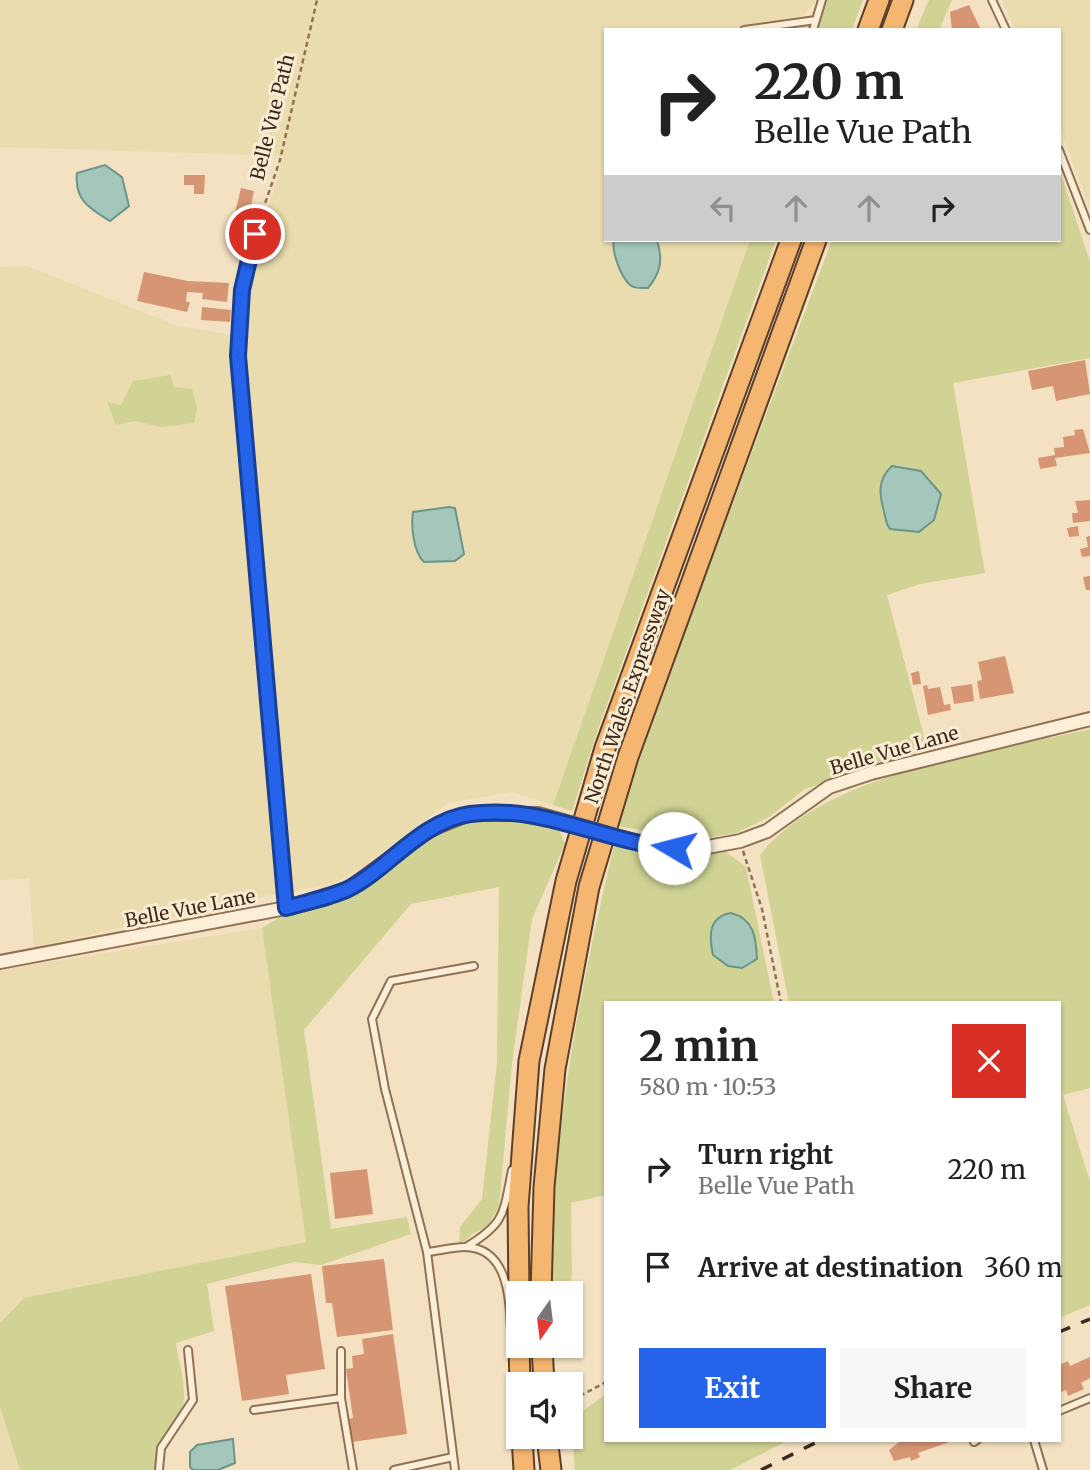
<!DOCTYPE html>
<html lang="en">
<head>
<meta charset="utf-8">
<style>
	:root { --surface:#fff; --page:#f6f6f6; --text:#222; --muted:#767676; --accent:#2563eb }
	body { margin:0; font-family:Merriweather,serif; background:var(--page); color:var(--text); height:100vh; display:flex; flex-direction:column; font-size:26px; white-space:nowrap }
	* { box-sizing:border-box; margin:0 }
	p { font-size:23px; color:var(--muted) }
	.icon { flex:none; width:38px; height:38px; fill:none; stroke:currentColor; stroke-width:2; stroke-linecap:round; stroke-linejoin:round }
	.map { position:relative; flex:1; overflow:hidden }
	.details { position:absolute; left:604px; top:1001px; width:457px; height:441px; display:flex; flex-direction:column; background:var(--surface); border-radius:0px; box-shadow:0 2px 5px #0004 }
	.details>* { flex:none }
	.guide { position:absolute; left:604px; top:28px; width:457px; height:214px; border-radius:0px; box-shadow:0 2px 5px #0004; background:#fff; color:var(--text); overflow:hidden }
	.needle { width:46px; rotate:194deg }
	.controls { position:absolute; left:506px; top:1281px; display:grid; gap:14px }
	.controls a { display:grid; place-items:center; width:77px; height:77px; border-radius:0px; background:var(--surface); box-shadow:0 2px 5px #0004; font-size:35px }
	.pin { position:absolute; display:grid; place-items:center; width:60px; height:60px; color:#fff; margin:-30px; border:4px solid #fff; border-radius:50%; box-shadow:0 2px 7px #0007 }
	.me { position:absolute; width:77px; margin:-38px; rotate:278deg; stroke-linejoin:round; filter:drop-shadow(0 0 5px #0008) }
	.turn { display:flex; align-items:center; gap:24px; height:147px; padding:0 35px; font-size:32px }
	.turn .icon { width:91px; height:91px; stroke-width:2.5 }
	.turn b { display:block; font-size:49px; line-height:60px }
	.lanes { display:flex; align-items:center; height:66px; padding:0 35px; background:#0003; justify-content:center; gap:35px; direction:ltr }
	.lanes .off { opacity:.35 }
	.round { display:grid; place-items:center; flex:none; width:74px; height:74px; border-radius:0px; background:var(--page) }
	.summary { display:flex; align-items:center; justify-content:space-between; height:119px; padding:0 35px }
	h1 { font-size:42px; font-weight:700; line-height:52px }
	.button { display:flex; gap:14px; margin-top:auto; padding:14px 35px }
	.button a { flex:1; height:80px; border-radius:0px; background:var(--accent); color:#fff; font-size:28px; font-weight:700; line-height:80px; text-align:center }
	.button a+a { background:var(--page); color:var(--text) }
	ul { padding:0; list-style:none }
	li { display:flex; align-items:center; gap:21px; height:98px; padding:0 35px }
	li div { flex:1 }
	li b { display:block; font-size:26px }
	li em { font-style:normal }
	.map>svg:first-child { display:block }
	.farmland { fill:#eadcae; fill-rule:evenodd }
	.green { fill:#d0d394 }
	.water { fill:#a5c6ba; stroke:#6a9588; stroke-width:2 }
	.building { fill:#d69673 }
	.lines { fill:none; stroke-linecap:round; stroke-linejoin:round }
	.service-casing { stroke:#907156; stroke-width:10 }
	.minor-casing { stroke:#907156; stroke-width:16 }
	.trunk-casing { stroke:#5d3f2b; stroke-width:23 }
	.path { stroke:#907156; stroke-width:2.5; stroke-dasharray:5 3.5; stroke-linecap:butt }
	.service { stroke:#fdefd7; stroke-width:6 }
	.minor { stroke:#fdefd7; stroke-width:12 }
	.trunk { stroke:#f4b670; stroke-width:19 }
	.rail { stroke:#3e2a1c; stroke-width:3.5; stroke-dasharray:12 12; stroke-linecap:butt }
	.minor-bridge-casing { stroke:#907156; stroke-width:16; stroke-linecap:butt }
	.minor-bridge { stroke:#fdefd7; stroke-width:12 }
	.route-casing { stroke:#184099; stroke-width:18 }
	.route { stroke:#2563eb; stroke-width:12 }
	.labels { text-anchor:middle; stroke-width:6; stroke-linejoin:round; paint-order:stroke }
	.street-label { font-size:19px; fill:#3e2a1c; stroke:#faecd3 }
</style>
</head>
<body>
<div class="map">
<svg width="1090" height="1470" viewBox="0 0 1090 1470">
	<rect width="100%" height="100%" fill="#f3e1c2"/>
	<path class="farmland" d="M0,0h818l-17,17 21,-2 -5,15h-211v210h8l-2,7 17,37 30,-38 -2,-6h93l-197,565 -41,-13 -64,11 -83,62 -28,17 -44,10 -47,-533 1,-60 16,-74 21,-69 -284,-9z
		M1002,0h88v209l-31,-83v-96h-44z
		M27,266l151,60 56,9 -2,32 44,527 -242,53 -5,-69 -29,2v-613zM127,399l34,28 -27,-6 -18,4 -8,-22 13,3z
		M262,928l44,314 -282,56 -24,25v-353z
		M0,1407l20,63h-20z"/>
	<path class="green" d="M827,0h36l-11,30h-35z
		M929,0h23l-13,30h-23z
		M1059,168l31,94v96l-137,25 32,190 -65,11 -33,11 40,153 -122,41 -36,28 -33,16 -38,6 -82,-13 100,-279 116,-307h227z
		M750,240h26l-178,489 -26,82 -19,-6z
		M170,375l4,12 18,2 5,19 -3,15 -33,4 -27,-6 -18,4 -9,-23 14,3 12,-24z
		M1090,729v359l-27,7 27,87v123l-31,13v-315h-270l-29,-148c65,-83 231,-103 330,-126z
		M469,819l63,3 27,8 6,14 -33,75 -20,144 -13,144 -12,20 -15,7 -13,13 1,-20 22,-28 15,-137 2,-175 -88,17 -107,126 27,199 76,-12 4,17 -90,31 -27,-3 -87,22 7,47 -38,12c3,22 14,51 4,72 -13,27 -22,20 -25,55h-135l-20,-63v-84l24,-25 282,-56 -44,-314 26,-16 65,-20 77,-57z
		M614,846l39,8 73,-2 20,15 28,136h-168l-1,192 -34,8 1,71 -4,19h-16c-2,-152 27,-300 62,-447z
		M605,1395l1,45h183l-59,30h-155l-4,-51z"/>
	<path class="water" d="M105,165l17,12 7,29 -19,15c-20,-12 -36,-21 -33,-48z
		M614,240h43c6,20 4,32 -9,48 -6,0 -13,1 -18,-3 -9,-8 -19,-34 -16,-45z
		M892,466l29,5 20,23 -7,26 -15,12 -29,-3 -3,-5c-5,-22 -14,-41 5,-58z
		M449,507l6,1 9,46 -9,7 -31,1c-11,-10 -13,-37 -11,-50z
		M731,913c23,6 25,24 26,46l-15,9 -14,-2 -15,-11c-4,-19 -5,-38 18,-42z
		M233,1439l2,24 -17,7h-25l-3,-3v-15l7,-7z"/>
	<path class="building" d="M969,5l12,25h-29l-2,-18z
		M184,175h21l-1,19h-10v-9h-10z
		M241,188l13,3 -6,29 -14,-3z
		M144,272l44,9 41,2 -2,19 -25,-3 1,-6 -16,-1 -1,10h4l-3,10 -50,-11z
		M202,307l29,3 -1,12 -29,-2z
		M1085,360l5,34 -34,7 -3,-15 -21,4 -4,-19z
		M1083,429l7,24 -35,5 2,8 -17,3 -2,-11 17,-3 -1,-7 10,-1 -1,-10 12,-2 -1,-5z
		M1090,500v21l-17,2 -1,-10h6l-3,-12z
		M1078,526l1,10 -10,1 -2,-9z
		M1090,536v20l-8,1 -2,-8 8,-2 -2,-10z
		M1090,576v14h-4l-3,-13z
		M1005,656l9,37 -34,6 -3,-18 5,-1 -4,-18z
		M919,671l2,13 -8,1 -2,-12z
		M972,684l2,17 -20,3 -3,-17z
		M927,685l1,4 12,-2 4,18 6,-1 1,6 -23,5 -5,-29z
		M367,1169l6,45 -38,5 -5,-46z
		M384,1259l9,71 -56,7 -5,-34h-6l-4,-37z
		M311,1274l14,95 -39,6 3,19 -47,7 -17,-115z
		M393,1334l14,100 -55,8 -3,-23 4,-1 -7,-49 7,-1 -1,-12 12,-2 -2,-15z
		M1090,1357v21l-9,5 3,6 -16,7 -2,-6 -7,3v-28l9,-4 2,5z
		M902,1440h53l-37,13 2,4 -9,4 -1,-4 -16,4 -5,-11z"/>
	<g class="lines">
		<defs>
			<path id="service" d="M992,0l14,30
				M744,30l72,-10
				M813,30l9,-30
				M1059,150l31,80
				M255,234l-13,56 -4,66 48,551
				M466,1247c40,-24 37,-33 46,-77
				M427,1252c12,-1 25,-5 38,-5 50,1 44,68 47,102
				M341,1351v47l12,72
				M516,1388l2,19
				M254,1410l87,-12
				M1059,1411l31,-13
				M1034,1440l9,30
				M974,1442l3,-2
				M159,1470l2,-22 32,-48 -5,-50
				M394,1470l59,-13
				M455,1470l-28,-218 -42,-163 -13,-70 19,-38 83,-15"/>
			<path id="minor" d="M652,846l45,3 43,-8 27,-10 62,-44 42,-14 219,-54
				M0,962l286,-54 63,-20 78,-57 42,-17h69"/>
			<path id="trunk" d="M868,30l11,-30
				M892,30l11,-30
				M519,1293l-1,-86 11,-146 37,-180 39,-133 186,-508
				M541,1293l3,-106 11,-118 34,-182 39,-130 188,-517
				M519,1346l1,38
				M542,1346l2,38
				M522,1437l2,33
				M547,1437l4,33"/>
		</defs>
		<use href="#service" class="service-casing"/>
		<use href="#minor" class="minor-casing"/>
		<use href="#trunk" class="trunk-casing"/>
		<path class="path" d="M257,227l23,-67 37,-160
			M743,851l19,58 19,94
			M580,1396l26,-14"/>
		<use href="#service" class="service"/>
		<use href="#minor" class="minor"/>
		<use href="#trunk" class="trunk"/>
		<path class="rail" d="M1059,1332l31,-13
			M761,1470l60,-30"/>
		<defs>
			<path id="minor-bridge" d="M538,814l114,32"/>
		</defs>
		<use href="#minor-bridge" class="minor-bridge-casing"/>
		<use href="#minor-bridge" class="minor-bridge"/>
	</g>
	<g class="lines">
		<defs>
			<path id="route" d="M255,234l-13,56 -4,66 48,552c20,-6 43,-10 62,-19 39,-19 73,-68 122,-75 76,-10 133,29 204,34"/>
		</defs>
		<use href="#route" class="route-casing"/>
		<use href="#route" class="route"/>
	</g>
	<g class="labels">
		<g class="street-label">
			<text transform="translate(272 117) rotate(-76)" y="7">Belle Vue Path</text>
			<text transform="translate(627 696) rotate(-71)" y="7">North Wales Expressway</text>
			<text transform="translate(894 750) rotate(-16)" y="7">Belle Vue Lane</text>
			<text transform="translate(190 908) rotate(-11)" y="7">Belle Vue Lane</text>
		</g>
	</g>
</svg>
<div class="controls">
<a><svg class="needle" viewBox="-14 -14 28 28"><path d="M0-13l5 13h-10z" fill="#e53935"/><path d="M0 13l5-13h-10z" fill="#767676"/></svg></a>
<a><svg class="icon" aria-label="sound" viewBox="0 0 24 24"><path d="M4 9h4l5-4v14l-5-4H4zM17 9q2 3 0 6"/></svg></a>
</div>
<div class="pin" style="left:255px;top:234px;background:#d93025"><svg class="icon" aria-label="arrive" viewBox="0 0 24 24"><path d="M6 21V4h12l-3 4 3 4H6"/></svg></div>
<svg class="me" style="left:674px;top:848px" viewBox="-20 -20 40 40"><circle r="19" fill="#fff"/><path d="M0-13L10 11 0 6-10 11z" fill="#2563eb"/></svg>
<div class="guide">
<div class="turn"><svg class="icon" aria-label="right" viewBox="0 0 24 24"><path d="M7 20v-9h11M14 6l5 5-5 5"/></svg><div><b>220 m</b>Belle Vue Path</div></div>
<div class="lanes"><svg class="icon off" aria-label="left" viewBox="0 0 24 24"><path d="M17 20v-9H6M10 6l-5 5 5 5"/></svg><svg class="icon off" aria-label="ahead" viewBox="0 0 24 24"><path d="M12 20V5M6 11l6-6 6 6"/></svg><svg class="icon off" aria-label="ahead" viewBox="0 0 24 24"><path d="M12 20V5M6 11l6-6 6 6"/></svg><svg class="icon" aria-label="right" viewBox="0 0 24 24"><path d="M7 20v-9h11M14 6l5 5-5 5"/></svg></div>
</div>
<section class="details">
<div class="summary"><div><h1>2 min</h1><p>580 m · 10:53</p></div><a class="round" style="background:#d93025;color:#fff"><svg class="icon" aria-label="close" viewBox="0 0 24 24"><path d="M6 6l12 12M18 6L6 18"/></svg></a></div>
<ul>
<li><svg class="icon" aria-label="right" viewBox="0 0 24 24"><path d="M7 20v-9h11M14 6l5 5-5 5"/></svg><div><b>Turn right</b><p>Belle Vue Path</p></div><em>220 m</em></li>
<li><svg class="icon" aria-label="arrive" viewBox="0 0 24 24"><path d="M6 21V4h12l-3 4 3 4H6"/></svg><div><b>Arrive at destination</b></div><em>360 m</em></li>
</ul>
<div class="button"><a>Exit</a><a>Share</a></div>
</section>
</div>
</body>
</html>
